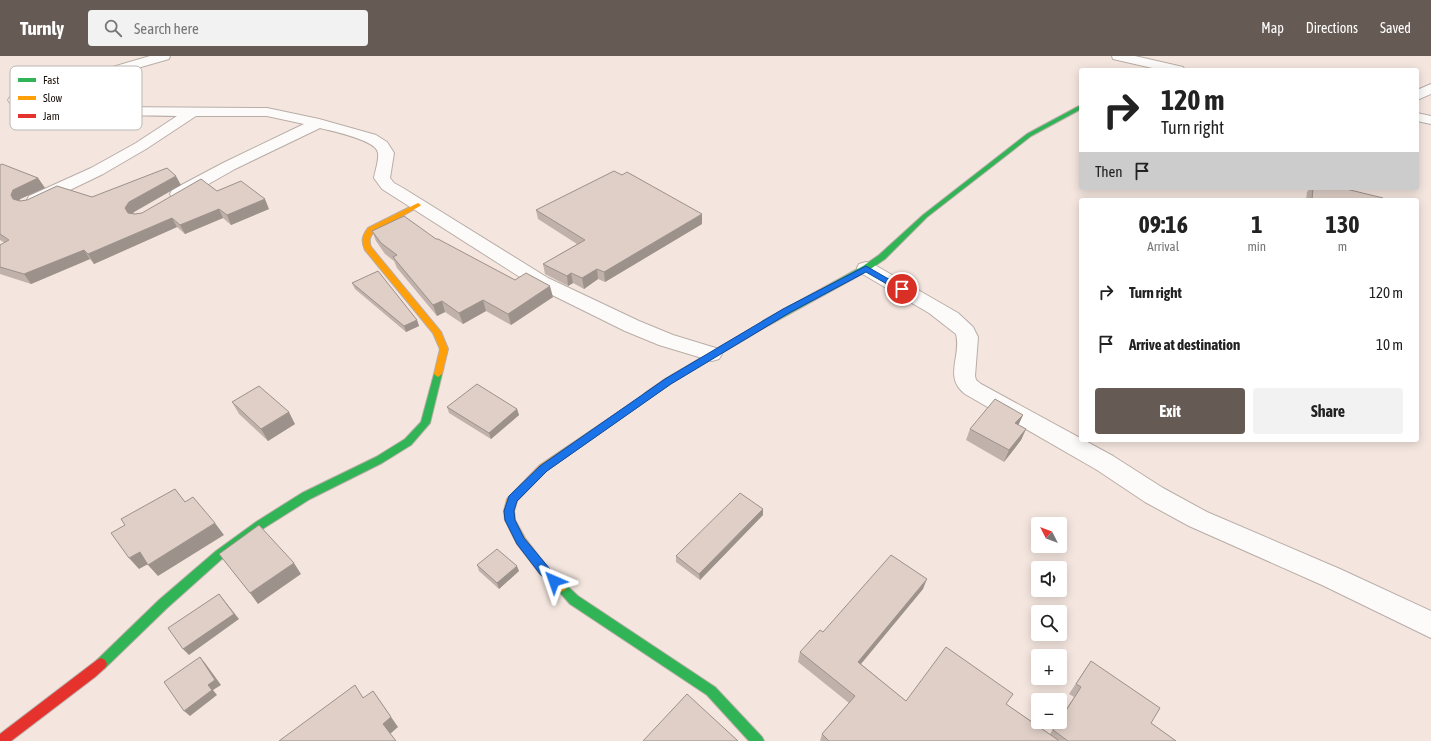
<!DOCTYPE html>
<html lang="en">
<head>
<meta charset="utf-8">
<style>
	:root { --surface:#fff; --page:#f2f2f2; --text:#222; --muted:#767676; --accent:#665a54 }
	body { margin:0; font-family:"Asap Condensed",sans-serif; background:var(--page); color:var(--text); height:100vh; display:flex; flex-direction:column; font-size:15px; white-space:nowrap }
	* { box-sizing:border-box; margin:0 }
	p { font-size:13px; color:var(--muted) }
	.icon { flex:none; width:22px; height:22px; fill:none; stroke:currentColor; stroke-width:2; stroke-linecap:round; stroke-linejoin:round }
	.map { position:relative; flex:1; overflow:hidden }
	.sheet { position:absolute; left:1079px; top:142px; width:340px; height:244px; display:flex; flex-direction:column; background:var(--surface); border-radius:4px; box-shadow:0 2px 10px #0003 }
	.sheet>* { flex:none }
	.guide { position:absolute; left:1079px; top:12px; width:340px; height:122px; border-radius:4px; box-shadow:0 2px 10px #0003; background:#fff; color:var(--text); overflow:hidden }
	.needle { width:26px; rotate:312deg }
	.controls { position:absolute; left:1031px; top:461px; display:grid; gap:8px }
	.controls a { display:grid; place-items:center; width:36px; height:36px; border-radius:4px; background:var(--surface); box-shadow:0 2px 10px #0003; font-size:20px }
	.pin { position:absolute; display:grid; place-items:center; width:34px; height:34px; color:#fff; margin:-17px; border:2px solid #fff; border-radius:50%; box-shadow:0 1px 4px #0007 }
	.me { position:absolute; width:44px; margin:-22px; rotate:317deg; stroke-linejoin:round; filter:drop-shadow(0 0 3px #0008) }
	.turn { display:flex; align-items:center; gap:14px; height:84px; padding:0 16px; font-size:18px }
	.turn .icon { width:52px; height:52px; stroke-width:2.5 }
	.turn b { display:block; font-size:28px; line-height:34px }
	.then { display:flex; align-items:center; height:38px; padding:0 16px; background:#0003; gap:8px; font-size:15px }
	.eta { display:flex; justify-content:space-evenly; align-items:center; height:68px; text-align:center }
	.eta b { font-size:24px; font-weight:700; line-height:28px }
	.cta { display:flex; gap:8px; margin-top:auto; padding:8px 16px }
	.cta a { flex:1; height:46px; border-radius:4px; background:var(--accent); color:#fff; font-size:16px; font-weight:700; line-height:46px; text-align:center }
	.cta a+a { background:var(--page); color:var(--text) }
	ul { padding:0; list-style:none }
	li { display:flex; align-items:center; gap:12px; height:52px; padding:0 16px }
	li div { flex:1 }
	li b { display:block; font-size:15px }
	li em { font-style:normal }
	header { display:flex; align-items:center; gap:24px; box-sizing:border-box; height:56px; padding:0 20px; background:var(--accent); color:#fff }
	header strong { font-size:19px }
	nav { display:flex; gap:22px; margin-inline-start:auto; font-size:14px }
	.search { width:280px; height:36px; background:var(--page); display:flex; align-items:center; gap:10px; box-sizing:border-box; padding:0 14px; border-radius:4px; color:var(--muted); font-size:15px }
	.map>svg:first-child { display:block }
	.lines { fill:none; stroke-linecap:round; stroke-linejoin:round }
	.street-casing { stroke:#b9ada7; stroke-width:2 }
	.fast-casing { stroke:#b9ada7; stroke-width:2 }
	.slow-casing { stroke:#b9ada7; stroke-width:2 }
	.jam-casing { stroke:#b9ada7; stroke-width:2 }
	.street { fill:#fdfbfa; fill-rule:evenodd }
	.fast { fill:#30b455; fill-rule:evenodd }
	.slow { fill:#ff9f0a; fill-rule:evenodd }
	.jam { fill:#e5322d; fill-rule:evenodd }
	.wall { fill:#c0b2ab }
	.shaded-wall { fill:#9c918b }
	.building { fill:#dfcfc7; stroke:#9c918b }
	.route { fill:#1a73e8; stroke:#114b97 }
	.key { fill:#fff; stroke:#bab7b5; stroke-width:1 }
	.key-label { font-size:11px; fill:#190f09 }
</style>
</head>
<body>
<header>
<strong>Turnly</strong>
<div class="search"><svg class="icon" aria-label="search" viewBox="0 0 24 24"><circle cx="10" cy="10" r="6"/><path d="M15 15l6 6"/></svg>Search here</div>
<nav><a>Map</a><a>Directions</a><a>Saved</a></nav>
</header>
<div class="map">
<svg width="1431" height="685" viewBox="0 0 1431 685">
	<rect width="100%" height="100%" fill="#f4e6df"/>
	<g class="lines">
		<defs>
			<path id="street" d="M150,0h20l-1,3 -136,39 74,9 160,1 52,11 57,16 11,7 7,11 -4,25 4,5 9,5 145,90 91,43 34,14 46,14 3,5 -3,5 -7,2 -53,-16 -34,-14 -91,-45 -152,-97 -8,-11c1,-7 5,-17 4,-25 -1,-13 -46,-22 -58,-25l-85,41 -51,29 -6,1 -6,-1 -2,-4 2,-4 51,-27 81,-39 -37,-8h-71l-50,33 -43,25 -62,30 -6,1 -6,-1 -2,-4 2,-4 62,-28 45,-25 41,-27c-55,-1 -113,0 -167,-13l-2,-3 2,-3z
				M1112,0h23l48,11 2,3h-24l-48,-11z
				M1431,28v10l-14,6v-10z
				M1417,57l14,3v8l-14,-3z
				M866,206l7,2 85,49 15,14 5,10 -3,39 1,4 5,4 132,72 50,32 44,24 133,57 91,42v27l-109,-53 -133,-59 -44,-24 -48,-32 -132,-76c-22,-17 -3,-38 -9,-60l-27,-21 -70,-41 -2,-4 2,-4z"/>
			<path id="fast" d="M1081,49v4l-50,27 -104,81 -42,42 -16,11 -100,55h-6l-1,-2 1,-2 100,-55 16,-11 44,-40 104,-81z
				M438,315l4,3 -12,49 -19,22 -29,18 -72,36 -46,29 -40,29 -57,51 -62,60 -4,2 -4,-2 -2,-4 2,-4 62,-60 57,-49 40,-29 46,-29 74,-36 29,-18 16,-17 13,-48z
				M561,526l4,2 13,12 137,91 47,50 2,4h-15l-42,-46 -137,-91 -15,-17 2,-3z"/>
			<path id="slow" d="M418,147l3,2 -1,1 -46,26c-5,5 -5,9 -3,15l70,85 7,17 -6,25 -4,3 -4,-3 6,-25 -7,-16 -68,-83c-4,-9 -3,-14 3,-22z
				M648,336l3,1 1,2 -1,2 -105,74 -29,30 -3,10 1,9 10,18 23,30 17,16 2,3 -2,3 -4,2 -4,-2 -17,-16 -23,-30 -12,-24 -1,-9 3,-12 33,-34z"/>
			<path id="jam" d="M766,264l3,1 1,2 -1,2 -98,58 -20,14h-6l-1,-2 1,-2 20,-14z
				M101,602l4,2 2,4 -2,4 -10,9 -84,64h-11v-7l97,-74z"/>
		</defs>
		<use href="#street" class="street-casing"/>
		<use href="#fast" class="fast-casing"/>
		<use href="#slow" class="slow-casing"/>
		<use href="#jam" class="jam-casing"/>
		<use href="#street" class="street"/>
		<use href="#fast" class="fast"/>
		<use href="#slow" class="slow"/>
		<use href="#jam" class="jam"/>
	</g>
	<path class="wall" d="M0,109l38,13 7,10 -25,11 -1,2h1l72,-4 89,-12 -47,27 -1,2h2l7,-1 75,-22 52,18 -38,16 -8,-7 -38,16 -8,-7 -83,37 -4,-5 -59,25 -31,-10v-29l5,-2 -5,-3z
		M1310,132h32l41,12h-77l1,-8z
		M536,154l166,14 -97,58 -7,-3 -14,10 -11,-6 -5,3 -23,-12 -2,-10 34,-20 -39,-25z
		M372,175l64,8 79,41 38,17 -42,28 -25,-14 -23,13 -18,-12 -8,4 -40,-48 -3,-7 -9,-7 -9,-13z
		M352,227l65,37 2,6 -13,6 -51,-43z
		M232,346l63,22 -27,17 -29,-27z
		M447,351l70,2 2,6 -28,24 -42,-26z
		M1023,359l-5,10 8,4 -5,11 -17,22 -38,-22 4,-11z
		M763,459l-63,65 -24,-18v-6z
		M477,509l42,6 -20,18 -20,-18z
		M923,533l-62,75 45,37 100,3 44,30 7,-12h3v-4l14,-21 -5,-3 15,-23 7,-10 60,62 25,18h-356l2,-7 27,-31 -51,-41 2,-10 23,-20z"/>
	<path class="shaded-wall" d="M176,120l5,9 -47,27 -4,5 -5,-9 4,-6z
		M38,122l7,10 -25,11 -2,6 -5,-6 -2,-4 2,-5z
		M265,143l4,10 -38,16 -4,-10z
		M219,153l4,9 -38,16 -5,-9z
		M702,158v10l-97,58 -1,-10z
		M172,162l5,9 -83,37 -6,-10z
		M84,194l6,9 -59,25 -7,-10z
		M597,213l1,10 -14,10 -2,-11z
		M571,217l2,10 -5,3 -1,-10z
		M550,230l3,11 -42,28 -3,-11z
		M483,244l3,11 -23,13 -4,-11z
		M442,245l3,11 -8,4 -4,-11z
		M417,264l2,6 -13,6 -2,-6z
		M517,353l2,6 -28,24 -2,-6z
		M289,356l6,12 -27,17 -7,-12z
		M1023,359l-5,11 -3,-3z
		M1026,373l-5,11 -17,22 5,-12z
		M763,453v6l-63,65 -1,-6z
		M215,467l9,12 -66,41 -10,-11z
		M140,496l10,11 -11,6 -10,-11z
		M294,507l7,11 -43,30 -8,-11z
		M517,510l2,5 -20,18 -2,-6z
		M927,523l-4,10 -68,82 3,-9z
		M219,538l20,25 -50,36 -6,-6z
		M200,601l5,6 16,22 -8,5 4,5 -27,21 -6,-5z
		M373,635l25,36 -8,7 -7,-10z"/>
	<path class="building" d="M2,108l36,14 -25,12 -2,5 2,4 7,2 7,-1 30,-14 35,11 75,-29 9,8 -47,26 -4,6 3,5 7,1 7,-1 59,-34 16,12 24,-10 24,18 -38,16 -8,-6 -39,16 -8,-7 -84,36 -4,-4 -60,24 -24,-7v-22l9,-5 -9,-6v-69z
		M614,115l8,4 5,-3 75,42 -98,58 -7,-3 -15,9 -11,-5 -4,3 -24,-12 42,-24 -49,-30z
		M1313,132h29l41,10v2h-71z
		M404,160l32,23h2l77,41 11,-7 24,13 -42,28 -25,-14 -24,13 -17,-12 -9,4 -40,-48 4,-2 -16,-12 -9,-12z
		M378,215l39,49 -13,6 -52,-43z
		M477,328l40,25 -28,24 -42,-26z
		M259,330l30,26 -28,17 -29,-27z
		M995,343l28,16 -8,8 11,6 -17,21 -39,-21z
		M175,433l10,13 8,-5 22,26 -67,42 -8,-13 -11,6 -18,-25 14,-8 -4,-6z
		M740,437l23,16 -64,65 -23,-18z
		M259,469l35,38 -44,30 -31,-39z
		M497,493l20,17 -20,17 -20,-18z
		M891,499l36,24 -69,83 48,39 40,-54 67,47 -7,10 52,36v1h-229l-7,-7 33,-38 -55,-44 20,-22 3,2z
		M219,538l15,20 -51,35 -15,-21z
		M200,601l15,23 -7,5 4,5 -28,21 -20,-29z
		M1091,605l69,47 -9,15 25,18h-108l-15,-11 5,-8h2v-2l21,-33 -5,-3z
		M355,629l8,13 10,-7 18,26 -8,7 13,17h-117z
		M687,638l51,47h-95z"/>
	<path class="route" d="M866,210l40,23 -1,2h-6l-33,-19 -77,41 -118,71 -124,87 -30,30 -3,10 1,9 9,18 36,43 -2,3 -4,1 -4,-1 -10,-10 -23,-30 -12,-24 -1,-9 5,-15 31,-30 125,-87 118,-70z"/>
	<rect x="10" y="10" width="132" height="64" rx="6" class="key"/>
	<rect x="18" y="22" width="18" height="4" fill="#30b455"/>
	<rect x="18" y="40" width="18" height="4" fill="#ff9f0a"/>
	<rect x="18" y="58" width="18" height="4" fill="#e5322d"/>
	<g class="key-label">
		<text x="43" y="28">Fast</text>
		<text x="43" y="46">Slow</text>
		<text x="43" y="64">Jam</text>
	</g>
</svg>
<div class="controls">
<a><svg class="needle" viewBox="-14 -14 28 28"><path d="M0-13l5 13h-10z" fill="#e53935"/><path d="M0 13l5-13h-10z" fill="#767676"/></svg></a>
<a><svg class="icon" aria-label="sound" viewBox="0 0 24 24"><path d="M4 9h4l5-4v14l-5-4H4zM17 9q2 3 0 6"/></svg></a>
<a><svg class="icon" aria-label="search" viewBox="0 0 24 24"><circle cx="10" cy="10" r="6"/><path d="M15 15l6 6"/></svg></a>
<a>+</a>
<a>−</a>
</div>
<div class="pin" style="left:902px;top:233px;background:#d93025"><svg class="icon" aria-label="arrive" viewBox="0 0 24 24"><path d="M6 21V4h12l-3 4 3 4H6"/></svg></div>
<svg class="me" style="left:554px;top:525px" viewBox="-20 -20 40 40"><path d="M0-17L14 15 0 8-14 15z" fill="#1a73e8" stroke="#fff" stroke-width="4"/></svg>
<div class="guide">
<div class="turn"><svg class="icon" aria-label="right" viewBox="0 0 24 24"><path d="M7 20v-9h11M14 6l5 5-5 5"/></svg><div><b>120 m</b>Turn right</div></div>
<div class="then">Then<svg class="icon" aria-label="arrive" viewBox="0 0 24 24"><path d="M6 21V4h12l-3 4 3 4H6"/></svg></div>
</div>
<section class="sheet">
<div class="eta">
<div><b>09:16</b><p>Arrival</p></div>
<div><b>1</b><p>min</p></div>
<div><b>130</b><p>m</p></div>
</div>
<ul>
<li><svg class="icon" aria-label="right" viewBox="0 0 24 24"><path d="M7 20v-9h11M14 6l5 5-5 5"/></svg><div><b>Turn right</b></div><em>120 m</em></li>
<li><svg class="icon" aria-label="arrive" viewBox="0 0 24 24"><path d="M6 21V4h12l-3 4 3 4H6"/></svg><div><b>Arrive at destination</b></div><em>10 m</em></li>
</ul>
<div class="cta"><a>Exit</a><a>Share</a></div>
</section>
</div>
</body>
</html>
